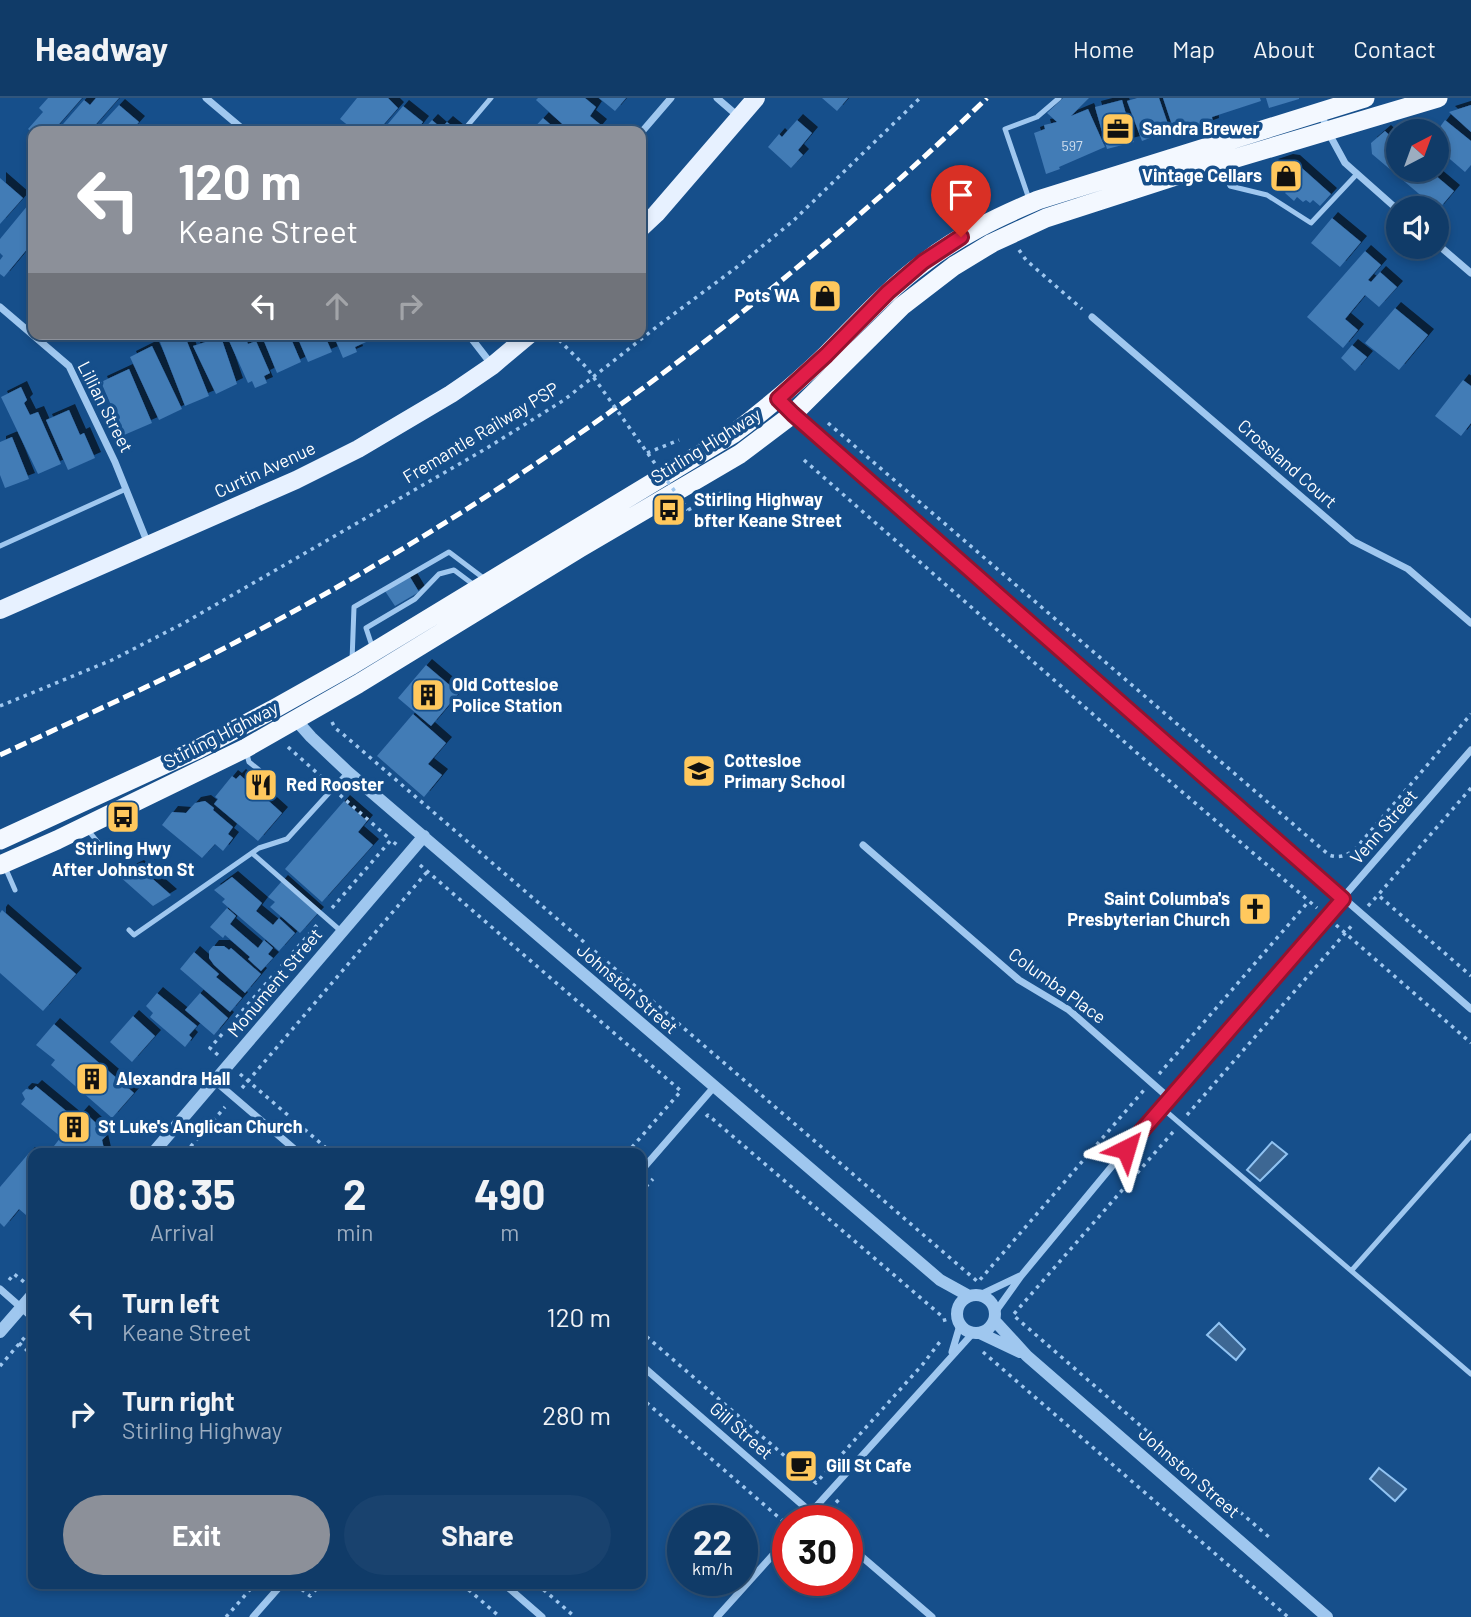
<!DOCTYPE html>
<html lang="en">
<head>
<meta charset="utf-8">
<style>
	:root { --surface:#103b68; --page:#19426e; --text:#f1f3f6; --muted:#9cadc0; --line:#30557c; --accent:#8c9099 }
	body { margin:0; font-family:Barlow,sans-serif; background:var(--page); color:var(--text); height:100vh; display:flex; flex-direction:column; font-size:26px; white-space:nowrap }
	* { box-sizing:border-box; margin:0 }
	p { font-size:23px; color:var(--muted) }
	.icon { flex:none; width:38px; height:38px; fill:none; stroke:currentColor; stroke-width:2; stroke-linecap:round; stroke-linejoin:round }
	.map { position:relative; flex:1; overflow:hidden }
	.side { position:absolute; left:28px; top:1050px; width:618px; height:441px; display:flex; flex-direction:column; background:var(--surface); border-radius:14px; box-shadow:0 4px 10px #0003,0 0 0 2px var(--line) }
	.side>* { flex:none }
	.guide { position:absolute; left:28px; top:28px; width:618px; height:214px; border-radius:14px; box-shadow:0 4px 10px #0003,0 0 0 2px var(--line); background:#8c9099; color:#fff; overflow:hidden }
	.needle { width:46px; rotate:41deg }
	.controls { position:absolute; left:1386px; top:21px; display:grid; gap:14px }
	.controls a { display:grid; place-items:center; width:63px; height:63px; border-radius:50%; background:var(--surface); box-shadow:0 4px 10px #0003,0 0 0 2px var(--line); font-size:35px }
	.speed { position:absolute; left:667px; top:1407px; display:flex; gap:14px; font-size:35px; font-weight:700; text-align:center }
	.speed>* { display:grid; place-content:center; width:91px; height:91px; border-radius:50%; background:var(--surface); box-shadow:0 4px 10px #0003,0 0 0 2px var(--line); line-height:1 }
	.speed small { font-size:18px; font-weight:400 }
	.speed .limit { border:10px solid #d22; background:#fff; color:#111 }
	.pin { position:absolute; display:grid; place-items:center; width:60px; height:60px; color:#fff; margin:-72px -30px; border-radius:50% 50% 50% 0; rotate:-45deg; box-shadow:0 0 7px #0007 }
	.pin .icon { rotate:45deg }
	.me { position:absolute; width:77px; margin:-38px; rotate:40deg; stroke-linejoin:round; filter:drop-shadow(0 0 5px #0008) }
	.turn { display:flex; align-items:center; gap:24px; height:147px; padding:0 35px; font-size:32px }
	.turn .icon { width:91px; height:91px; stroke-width:2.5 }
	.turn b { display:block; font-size:49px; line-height:60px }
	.lanes { display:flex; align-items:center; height:66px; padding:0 35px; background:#0003; justify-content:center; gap:35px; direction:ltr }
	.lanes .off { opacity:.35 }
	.eta { display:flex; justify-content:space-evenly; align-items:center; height:119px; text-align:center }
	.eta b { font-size:42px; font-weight:700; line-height:49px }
	.button { display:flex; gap:14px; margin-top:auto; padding:14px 35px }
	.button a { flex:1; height:80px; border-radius:42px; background:var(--accent); color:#fff; font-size:28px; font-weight:700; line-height:80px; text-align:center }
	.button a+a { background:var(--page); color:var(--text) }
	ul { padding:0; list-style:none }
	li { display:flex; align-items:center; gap:21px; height:98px; padding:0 35px }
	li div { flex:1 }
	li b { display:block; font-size:26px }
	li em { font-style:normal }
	header { display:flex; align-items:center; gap:42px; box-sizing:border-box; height:98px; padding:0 35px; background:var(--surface); border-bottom:2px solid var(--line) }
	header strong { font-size:33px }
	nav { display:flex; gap:38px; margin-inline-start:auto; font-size:24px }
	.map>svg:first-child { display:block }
	.water { fill:#3d6793; stroke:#91c3f2; stroke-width:2 }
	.building { fill:#437bb6; filter:url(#shadow) }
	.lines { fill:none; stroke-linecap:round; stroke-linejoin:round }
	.path { stroke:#9fc7ef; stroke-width:3.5; stroke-dasharray:3.5 5; stroke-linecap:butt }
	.service { stroke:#9fc7ef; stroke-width:5 }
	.minor { stroke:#9fc7ef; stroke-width:7 }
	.tertiary { stroke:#9fc7ef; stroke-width:12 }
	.primary { stroke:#e7f1ff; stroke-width:18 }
	.trunk { stroke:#f3f8ff; stroke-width:19 }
	.rail { stroke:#fff; stroke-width:5; stroke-dasharray:12 5; stroke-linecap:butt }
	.path-bridge { stroke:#9fc7ef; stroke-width:3.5; stroke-dasharray:3.5 5; stroke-linecap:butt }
	.route-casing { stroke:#92132f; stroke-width:18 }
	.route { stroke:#e11d48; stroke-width:12 }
	.labels { text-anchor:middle; stroke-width:7; stroke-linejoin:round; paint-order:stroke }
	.number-label { font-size:14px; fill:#d0deed }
	.poi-label { font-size:18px; font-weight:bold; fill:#fff; stroke:#164f8b; text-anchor:start }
	.street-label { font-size:18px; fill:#fff; stroke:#164f8b }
</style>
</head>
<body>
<header>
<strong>Headway</strong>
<nav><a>Home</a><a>Map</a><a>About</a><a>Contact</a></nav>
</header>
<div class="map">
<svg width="1471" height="1519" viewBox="0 0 1471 1519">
	<defs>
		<filter id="shadow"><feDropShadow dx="6" dy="-6" stdDeviation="0" flood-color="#0009"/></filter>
	</defs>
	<rect width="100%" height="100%" fill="#164f8b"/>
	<path class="water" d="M1272,1044l15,12 -27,27 -13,-11z
		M1219,1225l26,26 -9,11 -29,-25z
		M1379,1370l27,21 -11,12 -25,-22z"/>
	<path class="building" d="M48,0h34l-29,33h-20v2l-5,-4 15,-17 -4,-4z
		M96,0h23l-29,33h-33l27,-31 6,5z
		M357,0h31l10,10 -20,23h-23l-15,-12z
		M538,0h47l11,9 -6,9 11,9 -5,6h-26l-34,-31z
		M599,0h27l-11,13z
		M822,0h26l-11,13z
		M1063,0h26l-18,18 17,-7 17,38 -46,20 1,2 -14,5 -12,-41 11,-4 -1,-4 13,-3 -10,-9z
		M1137,0h22l11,32 -28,11 -15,-40z
		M1163,0h97l1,3 -49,16 1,7 -37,13z
		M1266,0h33v1l-30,9z
		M1122,2l12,42 -27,7 -12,-42z
		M119,7l20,17 -8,9h-36z
		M1471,7v27l-22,-20z
		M403,8l20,16 -7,9h-34z
		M543,20l15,13h-27z
		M432,22l9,8 6,-6 11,9h-36z
		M797,22l15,13 -14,17 5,5 -12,13 -23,-21 11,-13 3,3z
		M1445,22l26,21v24l-6,7 -28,-24v-17z
		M1385,33l13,12v27h31l25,21 -16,19 -66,-56 -1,-11z
		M1287,62l7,1 37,33 -11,12 -7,-6 -3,3 -4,-3 -3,2 -6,-5 -3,4 -9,-8 3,-4 -5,-5 4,-5 -15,-14z
		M0,80l23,20 -23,26z
		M33,101v43l-29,35 -4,-3v-14l3,-4 -3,-3v-14z
		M1332,120l29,24 -21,25 -29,-24z
		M1365,153l16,14 -13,15 3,2 9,-10 17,15 -18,20 -14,-12 -20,24 13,11 -15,18 -36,-31z
		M1395,210l33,27 -29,35 -34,-27z
		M181,236h3l25,62 -24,10 -25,-64z
		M226,236h18l4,10 8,-3 14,32 -6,3 3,7 -12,5 -3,-7 -4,2z
		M261,236h28l12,28 -24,11z
		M296,236h28l8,18 -24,10z
		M333,236h51l-29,13 2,5 -14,6z
		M221,239l16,47 -21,10 -23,-48z
		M1352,247l15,12 -12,14 -14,-13z
		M152,248l30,63 -23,11 -29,-63z
		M129,271l23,54 -28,12 -23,-53z
		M1463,282l8,6v37l-10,13 -26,-20z
		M21,289l6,13 -3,3 6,12 8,-3 23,52 -23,10 -37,-77z
		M69,312l11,25 4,-2 11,25 -27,12 -22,-50z
		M12,339l17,42 -24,9 -5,-13v-33z
		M410,479l9,15 -24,14 -10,-15z
		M426,567l33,28 -28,33 -33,-28z
		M413,616l33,29 -18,21 14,11 -18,22 -47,-41z
		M240,677l42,38 -24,28 -44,-37 4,-5 -3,-2 17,-21 4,3z
		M205,703l9,7 -1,2 20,17 -5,7 5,4 -10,13 -8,-7 -13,14 -40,-33 10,-13 14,1 9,-10z
		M344,703l23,20 -9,11 15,13 -51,57 -37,-33z
		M138,768l33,29 -18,11 -35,-31z
		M232,779l30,26 -6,8 17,14 6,-7 16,15 -16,18 -57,-49 3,-3 -11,-9z
		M282,783l36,32 -18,20 -30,-26 5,-5 -7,-5z
		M227,810l9,8 -6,8 28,24 6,-8 9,8 -5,6 5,4 -12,13 -13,-12 2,-2 -25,-22 -2,3 -13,-11z
		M2,812l74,64 -33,37 -43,-38v-60z
		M213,848h11l5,4 2,-2 30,26 -16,19 -31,-28 -5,-7v-7z
		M194,854l25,22 -3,3 26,21 -12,14 -50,-43z
		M157,895l40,33 -8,9 3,3 -7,9 -35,-30 3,-4 -7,-7z
		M200,895l28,25 -14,17 -29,-25z
		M133,918l22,20 -23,26 -22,-20z
		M54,926l80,69 -22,25 -61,-53 4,-5 -19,-15z
		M36,988l40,33 7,-8 25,23 -6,6 3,13h-44l-7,-7 7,-9 -40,-33 4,-5 -3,-6 4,-4 6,1z
		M29,1055l4,4v64l-14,-12 -15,18 -4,-4v-36z"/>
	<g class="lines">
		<path class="path" d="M1019,152l7,10 56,49
			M406,241l7,-5
			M828,325l501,432c11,4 20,0 28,-8l114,-133
			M647,355l32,-13
			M804,362l333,293 180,155
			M688,412l37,-19
			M0,608l112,-46 72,-37 303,-175 77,-48 95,-75 78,-58 56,-46 127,-123
			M332,624l3,6 9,7 634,547 166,-192
			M288,649l37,33
			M1471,690l-93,107 93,81
			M340,697l51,45
			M420,767l261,226 -54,62
			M1368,808l10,-11
			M332,810l59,-68 6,5
			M1336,827l135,118
			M218,957l-8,-7 107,-123
			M240,976l92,79
			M1159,976l150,-173
			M242,990l185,-216
			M1187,1017l167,-192
			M706,1019l2,-2 236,203 2,7
			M1173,1034l-160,183 257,223
			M185,1055l40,-46
			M640,1095l13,-14
			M9,1182l5,-6 10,8
			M640,1233l176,152 107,-119 19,-25
			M19,1245l14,13
			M983,1254l305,265
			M0,1268l31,-36
			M640,1299l144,125 -4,5
			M836,1402l6,6
			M295,1486l15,12 11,-12
			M462,1486l38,33
			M537,1486l38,33
			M226,1519l29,-33"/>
		<path class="service" d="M463,33l28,-33
			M1223,68l7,20 37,9 44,28 46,-49
			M1029,101l-24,-70 32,-12 22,-19
			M0,448l126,-57
			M373,551l-7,-21 49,-29 24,-25 15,-4 20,15
			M352,563l2,-54 95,-55 37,28
			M246,653l3,11 10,8
			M87,731l19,23
			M252,755l90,79
			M5,769l10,23
			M129,832l5,5 125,-87 28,-9 61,-67
			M1161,1009l310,267
			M1352,1172l119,-134"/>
		<path class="minor" d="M206,0l39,33
			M717,0l22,19
			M1321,14l6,18 18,33 53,47
			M640,36l31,-36
			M1437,146l34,29
			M0,209l69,59 46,96 33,82
			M1092,219l261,224 55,28 63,54
			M468,236l24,31
			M778,302l15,14 532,468 146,127
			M863,747l156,135 50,30 100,88
			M215,983l84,72
			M640,1074l74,-85
			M0,1191l33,29
			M980,1197l40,-19
			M996,1213l25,-35 140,-169 310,-357
			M952,1254l8,-27
			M640,1266l181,157
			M803,1423l170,-188
			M847,1446l85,73
			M504,1486l38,33
			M253,1519l29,-33
			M717,1519l71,-79"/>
		<path class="tertiary" d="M295,621l16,18 37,35 592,508 29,16
			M153,1055l271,-317
			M957 1216a19 19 0 1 1 38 0a19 19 0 1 1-38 0Z
			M994,1222l33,36 300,261
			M0,1234l33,-38
			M980,1235l40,19"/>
		<path class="primary" d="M640,131l16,-15 100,-116
			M0,512l296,-130 62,-31 93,-55 41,-28 38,-32"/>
		<path class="trunk" d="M0,742l198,-91 74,-39 80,-45 381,-231c33,-25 64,-51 94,-80 32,-32 62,-66 98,-92 35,-27 73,-45 113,-62l327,-102
			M0,767l57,-25 189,-92 112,-64 222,-136 160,-94 53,-40 109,-108 52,-40 38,-23 54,-25 130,-42 262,-78"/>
		<path class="rail" d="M0,657c80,-37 160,-73 238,-114 274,-142 527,-330 749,-543"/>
		<path class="path-bridge" d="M553,236l34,34 101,142"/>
	</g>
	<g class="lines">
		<defs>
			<path id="route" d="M961,139l-38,25 -35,30 -62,63 -48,44 15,15 550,485 -217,250"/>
		</defs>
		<use href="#route" class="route-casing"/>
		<use href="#route" class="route"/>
	</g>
	<defs>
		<symbol id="office-square" viewBox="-11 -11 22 22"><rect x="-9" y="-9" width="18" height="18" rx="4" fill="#ffc85d" stroke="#164f8b"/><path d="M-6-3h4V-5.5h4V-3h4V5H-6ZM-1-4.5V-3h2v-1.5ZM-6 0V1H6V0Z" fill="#111"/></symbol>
		<symbol id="shop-square" viewBox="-11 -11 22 22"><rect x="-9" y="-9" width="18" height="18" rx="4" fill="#ffc85d" stroke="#164f8b"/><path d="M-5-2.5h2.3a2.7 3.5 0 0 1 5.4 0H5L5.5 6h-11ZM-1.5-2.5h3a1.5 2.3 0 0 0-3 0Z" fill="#111"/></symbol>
		<symbol id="bus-square" viewBox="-11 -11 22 22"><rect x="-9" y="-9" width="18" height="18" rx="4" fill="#ffc85d" stroke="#164f8b"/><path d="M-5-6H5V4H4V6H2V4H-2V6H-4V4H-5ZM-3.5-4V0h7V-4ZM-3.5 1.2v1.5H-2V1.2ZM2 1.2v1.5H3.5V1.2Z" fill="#111"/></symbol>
		<symbol id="building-square" viewBox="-11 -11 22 22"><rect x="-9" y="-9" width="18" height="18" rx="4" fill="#ffc85d" stroke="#164f8b"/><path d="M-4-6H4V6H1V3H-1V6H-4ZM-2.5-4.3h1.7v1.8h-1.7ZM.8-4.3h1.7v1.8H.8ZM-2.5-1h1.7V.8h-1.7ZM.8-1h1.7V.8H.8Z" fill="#111"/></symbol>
		<symbol id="school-square" viewBox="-11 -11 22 22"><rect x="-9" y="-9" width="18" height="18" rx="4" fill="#ffc85d" stroke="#164f8b"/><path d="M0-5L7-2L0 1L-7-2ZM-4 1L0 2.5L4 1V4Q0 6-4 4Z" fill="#111"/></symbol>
		<symbol id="restaurant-square" viewBox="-11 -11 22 22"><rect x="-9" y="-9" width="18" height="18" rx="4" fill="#ffc85d" stroke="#164f8b"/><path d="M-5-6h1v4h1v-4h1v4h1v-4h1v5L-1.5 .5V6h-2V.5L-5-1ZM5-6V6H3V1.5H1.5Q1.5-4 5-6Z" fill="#111"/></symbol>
		<symbol id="church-square" viewBox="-11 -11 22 22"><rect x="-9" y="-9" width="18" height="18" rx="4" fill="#ffc85d" stroke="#164f8b"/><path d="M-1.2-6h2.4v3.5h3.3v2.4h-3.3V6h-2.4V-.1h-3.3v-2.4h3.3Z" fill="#111"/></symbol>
		<symbol id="cafe-square" viewBox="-11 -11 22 22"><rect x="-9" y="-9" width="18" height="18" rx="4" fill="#ffc85d" stroke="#164f8b"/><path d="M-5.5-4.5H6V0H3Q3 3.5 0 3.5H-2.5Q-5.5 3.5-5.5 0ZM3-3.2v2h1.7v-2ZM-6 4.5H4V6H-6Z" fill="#111"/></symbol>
	</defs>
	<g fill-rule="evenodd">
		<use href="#office-square" x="1099" y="12" width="38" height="38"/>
		<use href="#shop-square" x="1267" y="59" width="38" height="38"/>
		<use href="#shop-square" x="806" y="179" width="38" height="38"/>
		<use href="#bus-square" x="650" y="393" width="38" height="38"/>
		<use href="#building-square" x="409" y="578" width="38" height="38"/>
		<use href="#school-square" x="680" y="654" width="38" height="38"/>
		<use href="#restaurant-square" x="242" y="668" width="38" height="38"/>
		<use href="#bus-square" x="104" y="700" width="38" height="38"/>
		<use href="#church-square" x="1236" y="792" width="38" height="38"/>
		<use href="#building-square" x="73" y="962" width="38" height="38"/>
		<use href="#building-square" x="55" y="1010" width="38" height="38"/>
		<use href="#cafe-square" x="782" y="1349" width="38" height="38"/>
	</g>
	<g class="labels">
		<g class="number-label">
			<text x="1072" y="53">597</text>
		</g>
		<g class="poi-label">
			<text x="1142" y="37">Sandra Brewer</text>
			<text x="1262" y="84" text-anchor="end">Vintage Cellars</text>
			<text x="800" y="204" text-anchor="end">Pots WA</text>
			<text x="694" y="408">Stirling Highway<tspan x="694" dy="21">bfter Keane Street</tspan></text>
			<text x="452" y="593">Old Cottesloe<tspan x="452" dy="21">Police Station</tspan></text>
			<text x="724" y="669">Cottesloe<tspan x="724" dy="21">Primary School</tspan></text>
			<text x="286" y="693">Red Rooster</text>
			<text x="123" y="757" text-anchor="middle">Stirling Hwy<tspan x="123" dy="21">After Johnston St</tspan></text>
			<text x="1230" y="807" text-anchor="end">Saint Columba's<tspan x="1230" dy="21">Presbyterian Church</tspan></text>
			<text x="116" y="987">Alexandra Hall</text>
			<text x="98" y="1035">St Luke's Anglican Church</text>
			<text x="826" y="1374">Gill St Cafe</text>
		</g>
		<g class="street-label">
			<text transform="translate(105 309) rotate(63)" y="6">Lillian Street</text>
			<text transform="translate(481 335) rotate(-31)" y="6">Fremantle Railway PSP</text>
			<text transform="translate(706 348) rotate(-32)" y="6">Stirling Highway</text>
			<text transform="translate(1287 366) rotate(41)" y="6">Crossland Court</text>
			<text transform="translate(265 372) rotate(-25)" y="6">Curtin Avenue</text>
			<text transform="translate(221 637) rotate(-27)" y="6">Stirling Highway</text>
			<text transform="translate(1384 729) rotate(-49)" y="6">Venn Street</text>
			<text transform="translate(275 885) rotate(-50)" y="6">Monument Street</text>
			<text transform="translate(1057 888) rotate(36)" y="6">Columba Place</text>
			<text transform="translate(627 891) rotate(41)" y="6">Johnston Street</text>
			<text transform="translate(741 1333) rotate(41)" y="6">Gill Street</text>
			<text transform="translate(1189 1375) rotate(41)" y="6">Johnston Street</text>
		</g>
	</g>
</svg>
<div class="controls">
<a><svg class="needle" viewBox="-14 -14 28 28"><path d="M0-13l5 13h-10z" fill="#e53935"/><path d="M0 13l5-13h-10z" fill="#9cadc0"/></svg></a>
<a><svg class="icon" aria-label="sound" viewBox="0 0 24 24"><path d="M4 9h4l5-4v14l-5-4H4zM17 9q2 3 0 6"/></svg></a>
</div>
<div class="speed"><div>22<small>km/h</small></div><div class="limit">30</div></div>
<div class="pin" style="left:961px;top:139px;background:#d93025"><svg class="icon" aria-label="arrive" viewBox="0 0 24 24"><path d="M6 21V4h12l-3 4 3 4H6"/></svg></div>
<svg class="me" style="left:1126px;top:1051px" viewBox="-20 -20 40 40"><path d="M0-17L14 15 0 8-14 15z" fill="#e11d48" stroke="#fff" stroke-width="4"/></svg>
<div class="guide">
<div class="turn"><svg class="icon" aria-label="left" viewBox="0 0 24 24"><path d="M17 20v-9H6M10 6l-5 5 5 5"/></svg><div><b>120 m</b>Keane Street</div></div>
<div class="lanes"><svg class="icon" aria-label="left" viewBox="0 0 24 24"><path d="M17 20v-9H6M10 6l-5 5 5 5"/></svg><svg class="icon off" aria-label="ahead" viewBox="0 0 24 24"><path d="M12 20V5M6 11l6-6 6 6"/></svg><svg class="icon off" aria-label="right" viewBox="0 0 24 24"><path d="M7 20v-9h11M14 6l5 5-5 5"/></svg></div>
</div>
<section class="side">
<div class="eta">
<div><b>08:35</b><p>Arrival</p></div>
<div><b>2</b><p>min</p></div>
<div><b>490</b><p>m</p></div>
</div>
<ul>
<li><svg class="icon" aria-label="left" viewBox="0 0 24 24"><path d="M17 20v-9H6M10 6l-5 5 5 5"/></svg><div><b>Turn left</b><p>Keane Street</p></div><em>120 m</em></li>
<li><svg class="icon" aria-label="right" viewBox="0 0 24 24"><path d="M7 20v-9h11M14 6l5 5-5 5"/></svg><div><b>Turn right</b><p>Stirling Highway</p></div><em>280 m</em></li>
</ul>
<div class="button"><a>Exit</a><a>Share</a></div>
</section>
</div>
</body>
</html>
